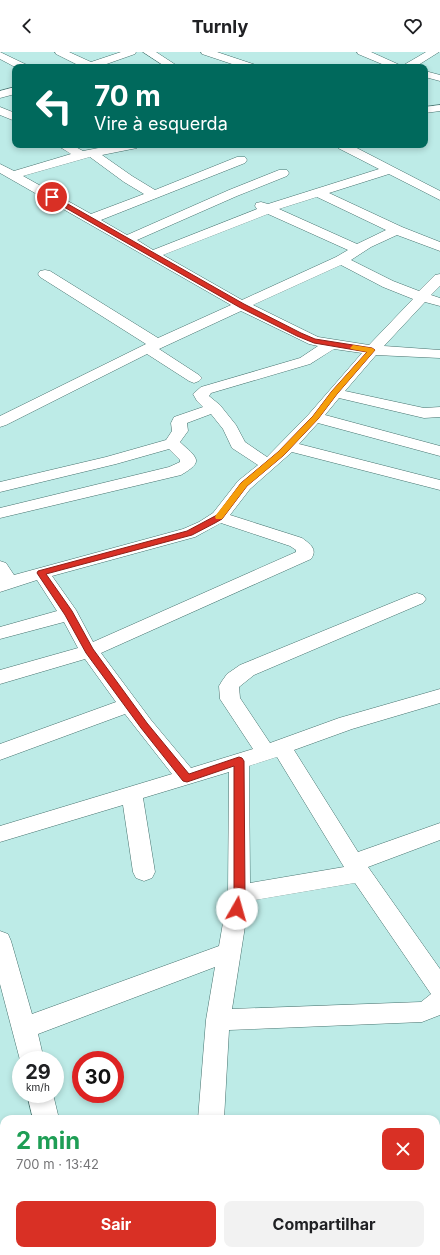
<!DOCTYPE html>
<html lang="pt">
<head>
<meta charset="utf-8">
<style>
	:root { --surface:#fff; --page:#f2f2f2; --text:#202124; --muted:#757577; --accent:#d93025 }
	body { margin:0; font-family:Inter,sans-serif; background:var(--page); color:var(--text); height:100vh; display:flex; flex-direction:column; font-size:15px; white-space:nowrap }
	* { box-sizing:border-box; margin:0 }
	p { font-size:13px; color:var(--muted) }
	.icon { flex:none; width:22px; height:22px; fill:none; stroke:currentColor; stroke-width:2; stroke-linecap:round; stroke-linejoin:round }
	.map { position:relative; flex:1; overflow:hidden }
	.panel { position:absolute; left:0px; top:1063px; width:440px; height:140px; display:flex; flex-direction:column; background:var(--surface); border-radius:12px 12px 0 0; box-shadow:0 2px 6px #0003 }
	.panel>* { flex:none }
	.banner { position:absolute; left:12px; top:12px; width:416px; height:84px; border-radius:8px; box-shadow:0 2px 6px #0003; background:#00695c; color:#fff; overflow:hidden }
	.speed { position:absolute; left:12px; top:999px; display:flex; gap:8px; font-size:20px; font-weight:700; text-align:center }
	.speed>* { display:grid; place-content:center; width:52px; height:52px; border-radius:50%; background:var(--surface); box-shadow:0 2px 6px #0003; line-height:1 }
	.speed small { font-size:10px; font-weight:400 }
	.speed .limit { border:6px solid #d22; background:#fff; color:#111 }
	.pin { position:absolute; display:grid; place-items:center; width:34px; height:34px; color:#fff; margin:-17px; border:2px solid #fff; border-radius:50%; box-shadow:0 1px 4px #0007 }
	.me { position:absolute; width:44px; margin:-22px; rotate:7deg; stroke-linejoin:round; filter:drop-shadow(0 0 3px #0008) }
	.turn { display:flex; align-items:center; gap:14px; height:84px; padding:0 16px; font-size:18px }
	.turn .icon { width:52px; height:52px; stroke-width:2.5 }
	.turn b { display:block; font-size:28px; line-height:34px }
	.round { display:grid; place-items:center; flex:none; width:42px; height:42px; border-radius:8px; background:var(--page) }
	.head { display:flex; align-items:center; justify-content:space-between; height:68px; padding:0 16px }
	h1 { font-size:24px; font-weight:700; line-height:30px; color:#1e9e55 }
	.button { display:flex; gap:8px; margin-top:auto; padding:8px 16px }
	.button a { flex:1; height:46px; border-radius:8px; background:var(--accent); color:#fff; font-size:16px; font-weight:700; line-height:46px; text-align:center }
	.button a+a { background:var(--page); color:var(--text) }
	header { display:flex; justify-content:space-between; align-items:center; height:52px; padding:0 16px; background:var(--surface); font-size:18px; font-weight:700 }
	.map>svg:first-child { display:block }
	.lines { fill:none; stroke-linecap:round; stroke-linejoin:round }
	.minor-casing { stroke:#46726e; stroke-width:1 }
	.minor { fill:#fff; fill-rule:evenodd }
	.route { fill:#d93025; stroke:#8d1f18 }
	.slow { fill:#f59e0b }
</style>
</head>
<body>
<header><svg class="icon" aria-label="back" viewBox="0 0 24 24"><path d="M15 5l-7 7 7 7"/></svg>Turnly<svg class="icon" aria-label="heart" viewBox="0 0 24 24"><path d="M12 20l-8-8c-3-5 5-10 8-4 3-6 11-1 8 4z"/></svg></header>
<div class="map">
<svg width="440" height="1203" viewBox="0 0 440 1203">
	<rect width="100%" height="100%" fill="#bdebe7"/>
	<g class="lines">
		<defs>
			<path id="minor" d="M0,0l27,13 1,2h-13l-15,-8z
				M55,0h14l22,10 30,-10h15l-1,2 -37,13h-16l-26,-13z
				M143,0h13l23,15h-13z
				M201,0h16l39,13 1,2h-16l-39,-13z
				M357,0h14l31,14 24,-14h13l-24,15h-26l-31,-13z
				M425,19l15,4v6l-15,-4z
				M15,35v7l-15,4v-7z
				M440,53v6l-15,2v-6z
				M0,55l15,6v8l-15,-6z
				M57,93h15l11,6 31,-6h25l-2,3 -35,7 30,21 23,14 82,-33h8l2,3 -2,3 -144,57 26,15 102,-45 50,-20h8l2,3 -2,3 -50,20 -100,44 16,10 104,-41 -2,-3 1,-3 5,-1 7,2 111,-35 -41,-21 -2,-3h15l89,46v9l-51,-26 -60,19 73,34 38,15v9l-43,-16 -26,12 -20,13 42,21 26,10 16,-16 5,-1v12l-9,9 9,3v8l-15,-4 -41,44 56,4v8l-64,-3 -31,36 79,17 16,-1v10l-16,1 -85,-20 -14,17 115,31v10l-122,-33 -19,21 141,36v10l-148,-38 -42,37 -20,26 72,23c8,6 16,11 9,21l-210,94 50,67 40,48 62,-19 -33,-50 -1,-13 3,-5 5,-7 13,-9 171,-70 6,-2 6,2 3,4 -3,4 -169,72 -15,12 1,11 30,45 69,-25 101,-29v14l-88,26 -58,21 64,102 82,-29v17l-72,27 72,102v46l-18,7 -193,8 -5,89h-26l8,-99 9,-53 -177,67 6,26h-23v3l-1,-3 -20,-76v-53l8,3 3,7 21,73 187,-68 9,-52 1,-122 -86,26 12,74 -3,6 -8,3 -8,-3 -3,-6 -10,-67 -123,37v-16l172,-52 -47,-60 -125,46v-16l116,-42 -31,-43 -85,25v-14l78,-22 -14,-26 -64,17v-12l57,-16 -20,-31 -37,12v-31l6,2 8,12 169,-46 16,-7 14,-9 25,-32 20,-16 -26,-17 -9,-19 -12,-15 -24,9 1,8 -8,11c17,16 25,19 1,33l-181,43v-10l169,-41 11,-5v-2l-11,-11 -53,15 -116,28v-10l106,-25 60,-17 6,-9 -1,-8 3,-6 29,-10 -6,-6 -4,-7 8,-7 99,-29 18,-12 -9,-2 -68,-33 -82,38 40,26 3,3 -3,3 -5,2 -5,-2 -42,-27 -141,71 -6,2v-11l146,-72 -106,-67 -2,-3 2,-3 5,-1 5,1 108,67 73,-33 -231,-132v-9l14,7 57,-17zM90,105l34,25 20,12 -53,20 -68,-38zM317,145l69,33 -29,14 -78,-35zM268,162l80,36 -12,7 -94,43 -79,-45zM341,213l42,22 30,12 -44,46 -51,-8 -65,-32zM334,297l28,4 -53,61 -42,43 -22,-15 -9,-17 -16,-20 -11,-9 2,-3 99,-29zM221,471l69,23 6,4v2l-203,90 -17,-32 -24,-34 143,-39zM277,705l67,110 -94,16 -1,-117zM355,831l76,111 -10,8 -189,7 17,-108z
				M27,1042h26l6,25h-26z
				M436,1159l4,1v26l-4,-1z
				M52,1199h28l-1,4h-28z
				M182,1199h28v4h-28z
				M315,1199h28v4h-28z"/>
		</defs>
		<use href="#minor" class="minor-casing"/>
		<use href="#minor" class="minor"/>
	</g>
	<path class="route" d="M52,143l192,109 57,29 14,6 57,9 3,2 -38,44 -19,25 -34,36 -37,31 -25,33 -7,4 -23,12 -146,39 26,37 21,38 54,74 42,51 50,-17 3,1 2,3 1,133 -4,18 -4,1 -4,-1 -1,-3 2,-15v-128l-47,16 -4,-1 -42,-53 -55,-75 -21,-38 -28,-42 1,-2 149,-40 30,-16 24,-32 37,-31 35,-36 19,-25 35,-39 -53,-9 -17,-7 -58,-29 -189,-108 -1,-2z"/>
	<path class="slow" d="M353,293l19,3 3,2 -38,44 -19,25 -34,36 -37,31 -25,33h-6l-1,-2 1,-2 25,-32 37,-31 35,-36 19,-25 35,-39 -16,-3 -1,-1z"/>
</svg>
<div class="speed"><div>29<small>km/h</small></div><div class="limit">30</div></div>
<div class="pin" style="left:52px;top:145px;background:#d93025"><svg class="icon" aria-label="arrive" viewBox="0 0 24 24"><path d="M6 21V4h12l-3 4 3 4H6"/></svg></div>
<svg class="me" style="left:237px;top:857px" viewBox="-20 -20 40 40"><circle r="19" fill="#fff"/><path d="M0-13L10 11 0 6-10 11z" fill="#d93025"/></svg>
<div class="banner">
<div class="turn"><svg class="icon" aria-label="left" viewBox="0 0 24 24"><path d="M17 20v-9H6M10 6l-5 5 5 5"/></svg><div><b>70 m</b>Vire à esquerda</div></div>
</div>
<section class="panel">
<div class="head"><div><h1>2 min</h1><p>700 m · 13:42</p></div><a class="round" style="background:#d93025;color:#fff"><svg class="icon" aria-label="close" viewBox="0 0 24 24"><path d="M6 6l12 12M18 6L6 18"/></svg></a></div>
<div class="button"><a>Sair</a><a>Compartilhar</a></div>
</section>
</div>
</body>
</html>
